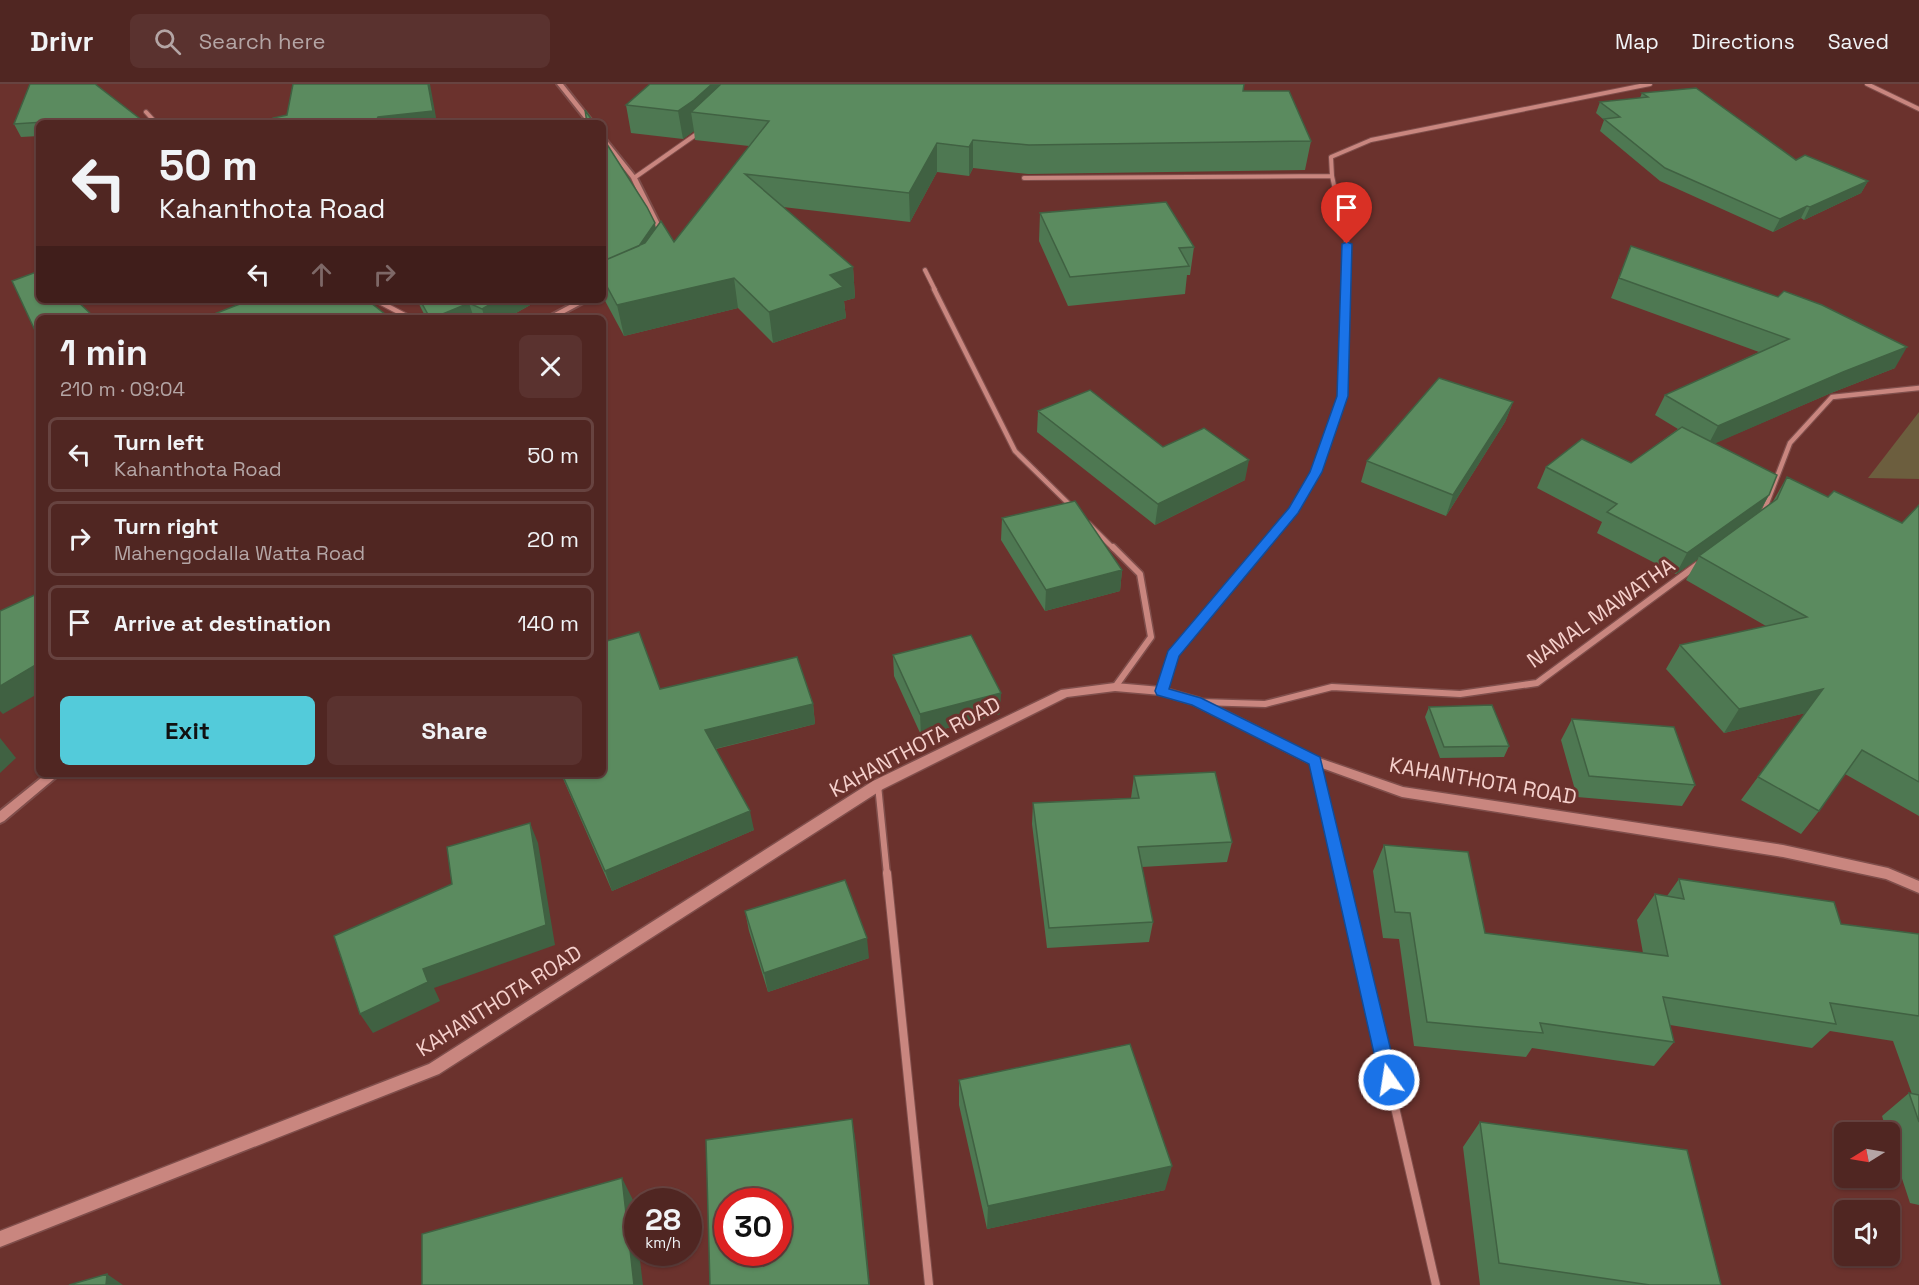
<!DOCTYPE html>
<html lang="en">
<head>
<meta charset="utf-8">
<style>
	:root { --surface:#502622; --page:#5a322f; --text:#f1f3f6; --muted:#b4a5a5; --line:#674340; --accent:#53cbda }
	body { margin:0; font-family:"Space Grotesk",sans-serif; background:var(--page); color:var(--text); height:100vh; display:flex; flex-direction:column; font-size:22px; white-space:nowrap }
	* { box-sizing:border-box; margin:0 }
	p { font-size:20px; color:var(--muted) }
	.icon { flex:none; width:33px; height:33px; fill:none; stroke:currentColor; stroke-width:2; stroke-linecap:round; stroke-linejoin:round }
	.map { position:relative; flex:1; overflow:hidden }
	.side { position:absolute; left:36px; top:231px; width:570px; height:462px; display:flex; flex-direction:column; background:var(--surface); border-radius:9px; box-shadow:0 2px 4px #0004,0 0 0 2px var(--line) }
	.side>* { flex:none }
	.guide { position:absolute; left:36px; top:36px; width:570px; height:183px; border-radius:9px; box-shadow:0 2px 4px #0004,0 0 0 2px var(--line); background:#502622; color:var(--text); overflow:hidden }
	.needle { width:39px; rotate:259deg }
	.fabs { position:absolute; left:1834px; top:1038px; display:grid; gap:12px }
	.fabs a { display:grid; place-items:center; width:66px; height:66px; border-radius:9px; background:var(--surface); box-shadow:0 2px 4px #0004,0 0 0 2px var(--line); font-size:30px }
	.speed { position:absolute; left:624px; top:1104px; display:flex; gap:12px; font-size:30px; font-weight:700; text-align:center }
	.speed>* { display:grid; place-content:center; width:78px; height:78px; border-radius:50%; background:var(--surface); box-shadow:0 2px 4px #0004,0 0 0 2px var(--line); line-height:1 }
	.speed small { font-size:15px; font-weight:400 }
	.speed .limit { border:9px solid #d22; background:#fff; color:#111 }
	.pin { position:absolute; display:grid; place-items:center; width:51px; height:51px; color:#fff; margin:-62px -26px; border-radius:50% 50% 50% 0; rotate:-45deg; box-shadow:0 0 6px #0007 }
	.pin .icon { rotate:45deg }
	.me { position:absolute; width:66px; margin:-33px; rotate:347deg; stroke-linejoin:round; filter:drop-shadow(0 0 4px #0008) }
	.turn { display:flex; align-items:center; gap:21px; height:126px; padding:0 24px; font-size:27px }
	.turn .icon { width:78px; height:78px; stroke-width:2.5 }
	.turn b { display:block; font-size:42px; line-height:51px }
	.lanes { display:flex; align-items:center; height:57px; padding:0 24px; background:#0003; justify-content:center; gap:30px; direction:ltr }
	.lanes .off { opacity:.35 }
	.round { display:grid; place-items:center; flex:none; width:63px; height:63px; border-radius:9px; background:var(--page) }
	.summary { display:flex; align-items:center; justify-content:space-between; height:102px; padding:0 24px }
	h1 { font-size:36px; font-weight:700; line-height:45px }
	.primary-button { display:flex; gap:12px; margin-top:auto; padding:12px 24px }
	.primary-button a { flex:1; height:69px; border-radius:9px; background:var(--accent); color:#111; font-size:24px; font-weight:700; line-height:69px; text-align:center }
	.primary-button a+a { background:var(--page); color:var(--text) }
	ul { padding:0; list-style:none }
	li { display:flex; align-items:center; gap:18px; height:75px; margin:0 12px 9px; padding:0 12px; border:3px solid var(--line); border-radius:9px }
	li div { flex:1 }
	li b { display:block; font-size:22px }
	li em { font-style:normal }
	header { display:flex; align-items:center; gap:36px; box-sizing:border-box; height:84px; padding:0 30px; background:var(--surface); border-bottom:2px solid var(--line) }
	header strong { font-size:28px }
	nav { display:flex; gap:33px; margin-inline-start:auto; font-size:21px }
	.search { width:420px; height:54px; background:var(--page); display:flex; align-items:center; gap:15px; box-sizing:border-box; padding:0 21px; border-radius:9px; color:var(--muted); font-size:22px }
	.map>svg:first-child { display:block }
	.green { fill:#6c5e3e }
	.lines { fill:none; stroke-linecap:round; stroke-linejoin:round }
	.minor-far3-casing { stroke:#7f4e4b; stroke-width:6 }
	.minor-far2-casing { stroke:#7f4e4b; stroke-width:7 }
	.minor-far1-casing { stroke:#7f4e4b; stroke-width:9 }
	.minor-casing { stroke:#7f4e4b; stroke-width:10 }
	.tertiary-casing { stroke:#7f4e4b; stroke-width:4 }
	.secondary-casing { stroke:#7f4e4b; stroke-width:3 }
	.minor-far3 { stroke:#c9867f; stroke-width:4 }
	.minor-far2 { stroke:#c9867f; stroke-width:4.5 }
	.minor-far1 { stroke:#c9867f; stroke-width:6 }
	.minor { stroke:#c9867f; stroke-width:8 }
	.tertiary { fill:#c9867f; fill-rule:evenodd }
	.secondary { fill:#c9867f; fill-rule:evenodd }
	.wall { fill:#4e7852 }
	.shaded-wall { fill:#406142 }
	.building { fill:#5b8b5f; stroke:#406142; stroke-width:1.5; fill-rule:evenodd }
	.route { fill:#1a73e8; stroke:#114b97; stroke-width:1.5 }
	.labels { text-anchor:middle; stroke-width:6; stroke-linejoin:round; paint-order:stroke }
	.street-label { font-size:21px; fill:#f5d0cc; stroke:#6b322d }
</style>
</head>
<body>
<header>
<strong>Drivr</strong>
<div class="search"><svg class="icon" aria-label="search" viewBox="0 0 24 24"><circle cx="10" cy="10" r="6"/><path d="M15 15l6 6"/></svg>Search here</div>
<nav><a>Map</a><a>Directions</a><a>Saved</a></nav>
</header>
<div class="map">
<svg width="1919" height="1201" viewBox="0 0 1919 1201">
	<rect width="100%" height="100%" fill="#6b322d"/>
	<path class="green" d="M1919,328v67l-51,-1z"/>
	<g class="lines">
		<defs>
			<path id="minor-far3" d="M1867,0l52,25
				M146,28l10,11
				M634,94l67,-47
				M1024,94l308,-2
				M925,186l10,20
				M1345,206l2,-46 -15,-68 -1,-19 40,-17 279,-56"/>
			<path id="minor-far2" d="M934,205l81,162 56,55
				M376,216l34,18
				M1762,432l28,-73 42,-46 87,-9
				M1089,440l25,25
				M1261,465l33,-39 22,-37 26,-77 4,-107"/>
			<path id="minor-far1" d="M1113,463l27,27 11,63 -36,50
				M1161,607l12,-37 90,-107
				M1200,618l65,2 67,-17 128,7 77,-11 160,-118
				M1315,677l26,114
				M878,701l9,90"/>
			<path id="minor" d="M887,789l42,412
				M1341,789l95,412"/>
			<path id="tertiary" d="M557,0h6l31,39h-6z
				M603,53l2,1 32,40 30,60 -1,2 -7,-2 -28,-60 -28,-35z
				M579,216h10l-34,18h-10z
				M46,690h14l-56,47 -4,2v-12z"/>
			<path id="secondary" d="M1115,599l46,4 39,11 119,60 84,29 380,58 105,23 31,13v12l-33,-14 -103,-22 -381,-60 -91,-33 -119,-60 -31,-9 -46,-4 -48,6 -184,92 -444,285 -439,173v-16l429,-167 444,-283 188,-91z"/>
		</defs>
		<use href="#minor-far3" class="minor-far3-casing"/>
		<use href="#minor-far2" class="minor-far2-casing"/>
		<use href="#minor-far1" class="minor-far1-casing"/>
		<use href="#minor" class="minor-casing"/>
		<use href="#tertiary" class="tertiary-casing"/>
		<use href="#secondary" class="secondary-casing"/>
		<use href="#minor-far3" class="minor-far3"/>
		<use href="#minor-far2" class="minor-far2"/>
		<use href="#minor-far1" class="minor-far1"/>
		<use href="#minor" class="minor"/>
		<use href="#tertiary" class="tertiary"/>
		<use href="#secondary" class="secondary"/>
	</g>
	<path class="wall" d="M95,0l46,39h-102v13l-18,1 -7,-13z
		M1243,7l68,50 -6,29 -277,4 -55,-6 -4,8 -32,-4 -27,50 -127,-15 70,60 2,31 -11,3 2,17 -73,25 -35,-35 -114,28 -21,-39v-159l53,90 18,14 75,-96 -54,-6 -1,-9 -11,8 -52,-6 -5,-28z
		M1642,9l154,67 72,21 -7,12 -57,27 -3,-2 -28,14 -113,-51 -60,-50 4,-11 -8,-7 4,-11 40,-4z
		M1040,129l154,34 -4,28h-3l-2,19 -117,12 -29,-65z
		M1631,162l264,122 -64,25 -116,50 54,52 -9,17 12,-9 15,-26 41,20 74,26 17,-18v311l-74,-42 -26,37 -18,23 -60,-34 64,-87 -81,20 -58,-64 14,-24 86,-19 -80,-46 12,-21 -22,15 -79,-41 5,-11 -65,-34 9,-21 85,-4 47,-34 -23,-14 10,-20 94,-43 -148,-54z
		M417,216h122l-32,18h-81z
		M1513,318l-8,20 -59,94 -85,-34 6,-21z
		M1038,327l125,36 82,33 -90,45 -118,-93z
		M1002,434l120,52 -2,21 -75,20 -44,-71z
		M893,571l107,59 -79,21 -27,-59z
		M660,605l153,15 2,20 -99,25 38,81 -142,61 -51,-117h42z
		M1429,623l80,39 -5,11 -64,1 -15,-41z
		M1572,635l123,66 -13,21 -105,-9 -16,-57z
		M1134,692l98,66 -5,20 -85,5 11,55 -4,20 -102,6 -15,-124 1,-21 98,-5z
		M1384,761l101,88 158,20 -6,-33 18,-26 12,2 12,-17 162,45 78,10v271l-9,-2 -20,-61v-10h-3l-5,-16 27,-23 3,1 -19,-53 -63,-10 -18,17 -142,-23 4,17 -20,24 -122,-18 -6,9 -112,-11 -15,-107 -16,-1 -10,-67z
		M745,827l124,47 -101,34 -19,-61z
		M959,996l206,110 -178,39 -28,-124z
		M1480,1038l241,163h-241l-17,-138z"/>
	<path class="shaded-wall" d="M428,0h2l7,39h-62l3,-6z
		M712,0h32l-53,28 3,19 -11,8 -5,-28z
		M139,34l2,5h-18z
		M973,56v28l-4,8v-29z
		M937,59v29l-27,50 -1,-29z
		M1868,97l-7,12 -57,27 6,-13z
		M1807,122l-6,12 -28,14 7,-13z
		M655,139l3,20 -55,36z
		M853,183l2,31 -11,3 2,17 -73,25 -4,-31 61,-37z
		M734,194l4,30 -114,28 -7,-31z
		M498,216h41l-32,18h-22l-3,-9z
		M469,219l5,15h-41z
		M1907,263l-12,21 -64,25 -124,54 11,-21 125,-54z
		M1513,318l-8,20 -59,94 7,-21z
		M1249,376l-4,20 -90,45 3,-21z
		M1769,411l-12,21 -58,40 -1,3 -22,15 11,-21z
		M1122,486l-2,21 -75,20 1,-21z
		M39,579v30l-36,21 -3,-3v-25z
		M1823,605l-17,24 -82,20 15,-24z
		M1001,609l-1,21 -79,21 -1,-21z
		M813,620l2,20 -105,26 -5,-20z
		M0,654l16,20 -16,15z
		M750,727l4,19 -142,61 -7,-20z
		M530,739l8,20 17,102 -121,43 6,13 -67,32 -13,-19 63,-45z
		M867,854l2,20 -101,34 -4,-19z
		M852,1035l4,25 14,141h-1z
		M1172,1082l-7,24 -178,39 1,-23z
		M622,1094l12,24 4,34v16h1l4,33h-9z
		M107,1190l16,11h-17z"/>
	<path class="building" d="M30,0h65l44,34 -16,5h-45l-3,-3 -61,4z
		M293,0h135l5,27 -55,6 -3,6h-101l-1,-5 14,-3z
		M650,0h62l-18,16 -16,11 -52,-6z
		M721,0h523l-1,7h46l22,50 -282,4 -56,-5 -4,7 -32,-4 -28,50 -164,-19 108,93 -23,8 13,12 -74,25 -35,-34 -117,27 -14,-26v-18l42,-18 16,-22 13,21 95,-121 -78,-9z
		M1696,4l100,72 9,-5 63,26 -58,26 -3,-1 -27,13 -115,-51 -61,-49 16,-2 -20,-15 48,-5 -6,-4z
		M585,26l9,13h-7z
		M603,54l44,69 8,16 -16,23 -36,15z
		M1166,118l28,45 -15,1 10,18 -119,11 -30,-64z
		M1631,162l147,51 6,-6 38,14 85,42 -64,25 -125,54 -53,-31 124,-56 -170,-61z
		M39,187v29h37l19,18h-56v21l-27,-58z
		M250,216h117l23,18h-186z
		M420,216h78l-16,9 -13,-6 -36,15h-3z
		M1439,294l74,24 -60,93 -86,-34z
		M1090,306l73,57 41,-19 45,32 -91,44 -120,-93z
		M1682,343l95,48 -8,20 -82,58 -80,-41 10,-8 -71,-37 36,-28 49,24z
		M1787,393l41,20 6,-6 68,32 17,-18v277l-57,-32 -43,61 -61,-34 65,-88 -84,20 -59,-64 127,-28 -108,-61 78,-57z
		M1075,417l47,69 -76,20 -44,-72z
		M39,509v70l-39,23v-75z
		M639,548l21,57 137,-32 16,47 -108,26 45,81 -145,60 -43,-97h41v-132z
		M971,551l30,58 -81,21 -27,-59z
		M1492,621l17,41 -65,1 -15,-40z
		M1572,635l102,8 21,58 -106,-9z
		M1215,688l17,70 -94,5 15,75 -104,6 -16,-125 106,-5 -5,-22z
		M530,739l16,102 -123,44 5,13 -68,32 -26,-78 118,-52 -5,-37z
		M1384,761l84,7 17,81 183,23 -13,-62 29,5 -5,-20 155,23 7,22 78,10v82l-89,-13 6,21 -173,-27 11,45 -134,-19 3,10 -116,-11 -17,-109 -15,-1z
		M845,796l22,58 -103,35 -19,-62z
		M1130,960l42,122 -184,40 -29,-126z
		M1909,1009l10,2v27z
		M852,1035l17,166h-159l-4,-145zM728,1118h50v50h-50z
		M1480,1038l207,28 34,135h-71l-151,-22z
		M622,1094l12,107h-212v-51z
		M107,1190l-1,11h-37z"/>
	<path class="route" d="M1347,158l5,2 -4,152 -26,76 -24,41 -119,143 -10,33 32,9 119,59 78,323 -3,6 -6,2 -6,-2 -3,-6 -71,-316 -117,-59 -35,-10 -2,-4 13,-40 121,-143 21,-36 27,-76 5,-152z"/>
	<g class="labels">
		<g class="street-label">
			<text transform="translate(1601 529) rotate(-35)" y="7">NAMAL MAWATHA</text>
			<text transform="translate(915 663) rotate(-28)" y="7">KAHANTHOTA ROAD</text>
			<text transform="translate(1483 697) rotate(10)" y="7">KAHANTHOTA ROAD</text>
			<text transform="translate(499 917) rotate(-32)" y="7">KAHANTHOTA ROAD</text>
		</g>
	</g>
</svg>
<div class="fabs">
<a><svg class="needle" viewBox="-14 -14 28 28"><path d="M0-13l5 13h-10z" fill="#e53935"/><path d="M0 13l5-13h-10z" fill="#b4a5a5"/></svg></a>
<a><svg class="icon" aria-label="sound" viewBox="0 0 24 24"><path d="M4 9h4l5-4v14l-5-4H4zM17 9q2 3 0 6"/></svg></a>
</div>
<div class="speed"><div>28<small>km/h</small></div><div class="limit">30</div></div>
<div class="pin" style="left:1347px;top:160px;background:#d93025"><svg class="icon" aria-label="arrive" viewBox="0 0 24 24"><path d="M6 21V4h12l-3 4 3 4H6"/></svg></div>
<svg class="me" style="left:1389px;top:996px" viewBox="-20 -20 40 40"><circle r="17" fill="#1a73e8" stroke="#fff" stroke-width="3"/><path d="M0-11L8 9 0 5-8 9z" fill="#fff"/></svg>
<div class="guide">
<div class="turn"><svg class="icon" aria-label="left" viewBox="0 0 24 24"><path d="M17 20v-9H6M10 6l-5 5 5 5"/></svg><div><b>50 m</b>Kahanthota Road</div></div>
<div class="lanes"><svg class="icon" aria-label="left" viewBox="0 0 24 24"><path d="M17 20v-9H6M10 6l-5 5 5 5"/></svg><svg class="icon off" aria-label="ahead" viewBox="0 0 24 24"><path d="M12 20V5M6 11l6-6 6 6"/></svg><svg class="icon off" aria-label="right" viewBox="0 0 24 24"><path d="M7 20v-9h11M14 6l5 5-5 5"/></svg></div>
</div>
<section class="side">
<div class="summary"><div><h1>1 min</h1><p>210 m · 09:04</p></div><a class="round"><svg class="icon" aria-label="close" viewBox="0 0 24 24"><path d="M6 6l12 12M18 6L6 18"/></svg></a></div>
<ul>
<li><svg class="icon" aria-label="left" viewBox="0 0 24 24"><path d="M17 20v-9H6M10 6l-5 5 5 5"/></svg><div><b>Turn left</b><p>Kahanthota Road</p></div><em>50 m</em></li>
<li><svg class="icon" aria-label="right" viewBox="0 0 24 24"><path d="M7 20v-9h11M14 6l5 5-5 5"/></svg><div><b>Turn right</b><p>Mahengodalla Watta Road</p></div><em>20 m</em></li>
<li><svg class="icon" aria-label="arrive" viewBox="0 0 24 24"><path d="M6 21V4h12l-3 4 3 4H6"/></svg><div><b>Arrive at destination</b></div><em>140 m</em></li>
</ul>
<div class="primary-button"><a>Exit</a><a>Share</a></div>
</section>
</div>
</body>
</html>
